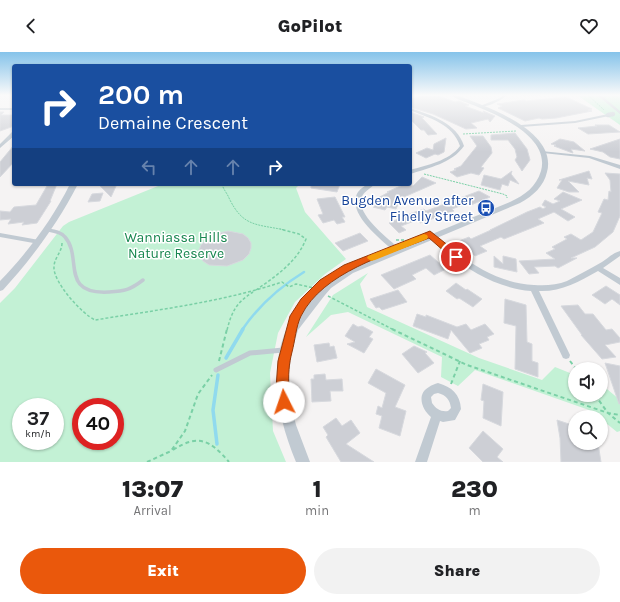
<!DOCTYPE html>
<html lang="en">
<head>
<meta charset="utf-8">
<style>
	:root { --surface:#fff; --page:#f2f2f2; --text:#202124; --muted:#757577; --accent:#ea580c }
	body { margin:0; font-family:Karla,sans-serif; background:var(--page); color:var(--text); height:100vh; display:flex; flex-direction:column; font-size:15px; white-space:nowrap }
	* { box-sizing:border-box; margin:0 }
	p { font-size:13px; color:var(--muted) }
	.icon { flex:none; width:22px; height:22px; fill:none; stroke:currentColor; stroke-width:2; stroke-linecap:round; stroke-linejoin:round }
	.map { position:relative; height:410px; overflow:hidden }
	.details { display:flex; flex-direction:column; background:var(--surface); flex:1 }
	.details>* { flex:none }
	.banner { position:absolute; left:12px; top:12px; width:400px; height:122px; border-radius:4px; box-shadow:0 1px 3px #0004; background:#1a4fa0; color:#fff; overflow:hidden }
	.controls { position:absolute; left:568px; top:310px; display:grid; gap:8px }
	.controls a { display:grid; place-items:center; width:40px; height:40px; border-radius:50%; background:var(--surface); box-shadow:0 1px 3px #0004; font-size:20px }
	.speed { position:absolute; left:12px; top:346px; display:flex; gap:8px; font-size:20px; font-weight:700; text-align:center }
	.speed>* { display:grid; place-content:center; width:52px; height:52px; border-radius:50%; background:var(--surface); box-shadow:0 1px 3px #0004; line-height:1 }
	.speed small { font-size:10px; font-weight:400 }
	.speed .limit { border:6px solid #d22; background:#fff; color:#111 }
	.pin { position:absolute; display:grid; place-items:center; width:34px; height:34px; color:#fff; margin:-17px; border:2px solid #fff; border-radius:50%; box-shadow:0 1px 4px #0007 }
	.me { position:absolute; width:44px; margin:-22px; rotate:356deg; stroke-linejoin:round; filter:drop-shadow(0 0 3px #0008) }
	.turn { display:flex; align-items:center; gap:14px; height:84px; padding:0 20px; font-size:18px }
	.turn .icon { width:52px; height:52px; stroke-width:2.5 }
	.turn b { display:block; font-size:28px; line-height:34px }
	.lanes { display:flex; align-items:center; height:38px; padding:0 20px; background:#0003; justify-content:center; gap:20px; direction:ltr }
	.lanes .off { opacity:.35 }
	.eta { display:flex; justify-content:space-evenly; align-items:center; height:68px; text-align:center }
	.eta b { font-size:24px; font-weight:800; line-height:28px }
	.button { display:flex; gap:8px; margin-top:auto; padding:8px 20px }
	.button a { flex:1; height:46px; border-radius:24px; background:var(--accent); color:#fff; font-size:16px; font-weight:800; line-height:46px; text-align:center }
	.button a+a { background:var(--page); color:var(--text) }
	header { display:flex; justify-content:space-between; align-items:center; height:52px; padding:0 20px; background:var(--surface); font-size:18px; font-weight:800 }
	.map>svg:first-child { display:block }
	.green { fill:#c3f1d5; fill-rule:evenodd }
	.lines { fill:none; stroke-linecap:round; stroke-linejoin:round }
	.stream-far1 { stroke:#90daee; stroke-width:2.5 }
	.stream { stroke:#90daee; stroke-width:3.5 }
	.building { fill:#cdcfd5; stroke:#d7d9de }
	.path-far2 { stroke:#7ad0a6; stroke-width:1; stroke-dasharray:2 1; stroke-linecap:butt }
	.path-far1 { stroke:#7ad0a6; stroke-width:1.5; stroke-dasharray:3 2; stroke-linecap:butt }
	.path { stroke:#7ad0a6; stroke-width:2; stroke-dasharray:4 3; stroke-linecap:butt }
	.service-far1 { stroke:#c1cad2; stroke-width:3.5 }
	.service { stroke:#c1cad2; stroke-width:5 }
	.minor { fill:#c1cad2; fill-rule:evenodd }
	.tertiary { fill:#c1cad2; fill-rule:evenodd }
	.minor-bridge { stroke:#c1cad2; stroke-width:4.5 }
	.route { fill:#ea580c; stroke:#983908 }
	.slow { fill:#f59e0b }
	.labels { text-anchor:middle; stroke-width:3; stroke-linejoin:round; paint-order:stroke }
	.transit-label { font-size:14px; fill:#164399; stroke:#fff; text-anchor:end }
	.park-label { font-size:14px; fill:#17864f; stroke:#fff }
</style>
</head>
<body>
<header><svg class="icon" aria-label="back" viewBox="0 0 24 24"><path d="M15 5l-7 7 7 7"/></svg>GoPilot<svg class="icon" aria-label="heart" viewBox="0 0 24 24"><path d="M12 20l-8-8c-3-5 5-10 8-4 3-6 11-1 8 4z"/></svg></header>
<div class="map">
<svg width="620" height="410" viewBox="0 0 620 410">
	<rect width="100%" height="100%" fill="#f5f3f3"/>
	<path class="green" d="M577,43h43v30z
		M163,132h137l-4,4 9,24 41,47 -21,15 -30,28 -17,31 -8,40 3,58 13,31h-286v-159l15,-15 48,-62 6,-4zM21,355h34v34h-34zM81,355h34v34h-34z
		M368,221l-8,11 7,23 112,51 63,22 13,-13 20,8v20h26v-11l19,16v31l-3,1 -16,-13v-2h-3l-9,-7 -114,-40 -17,16 -17,-9 1,-20 -94,-45 -17,3 -25,22 27,-42z"/>
	<g class="lines">
		<path class="stream-far1" d="M242,278c17,-25 36,-42 62,-58"/>
		<path class="stream" d="M226,306l17,-29
			M217,392l-4,-34 5,-35"/>
	</g>
	<path class="building" d="M423,43h13l19,7 4,-1 10,4 -4,1 19,7 -1,-2 12,5 -5,6 -2,-3 -17,4 6,5 -11,1 -33,-15 -23,-7v-8z
		M566,45l26,12 -4,1 4,1 -36,7 -14,1 -3,-1 -14,3 -27,-13 4,-2 -5,-2 27,-4 2,1z
		M0,60h4l-3,3h13v11l-14,5z
		M410,60l14,5 -2,1 15,16 -9,1 -4,-5h-3l-11,-11z
		M595,73h14l11,7 -32,2 -10,-6 19,-2z
		M515,81l12,16 3,11 -8,11 -7,-11 2,-3 -2,-8 -7,-9h-17v-5z
		M470,84h13l8,11 1,6 -11,14 3,1 -5,7 -8,-2 -14,4 -7,-5 6,-2 -2,-1 7,-3 16,-20z
		M446,86l-2,14 -6,3 -3,-1 -9,4 -10,-5 11,-5 6,2 1,-6z
		M560,87l14,3 11,9 -14,-2 2,4 -3,-1 -16,-6 2,-1 -5,-1z
		M620,87v20l-10,-2 -7,-5 -13,-3z
		M14,93v17l-14,15v-15z
		M512,119l-1,3 8,10 -9,-4 -2,6 -6,-2 -2,6 -19,-5 3,-10 17,4z
		M589,119l3,8 -5,-1 2,7 -21,-4 11,11h-10l-12,-4 5,-8h-3z
		M605,121l15,1v42l-7,16 -18,15 -24,11h6l-19,10 -3,-2 -21,1 5,6 -10,1 -10,-13 36,-2 -9,-6 9,-4 -3,-2 15,-8 -3,-2 7,-3 10,6 12,-8 9,-19 -4,-1 6,-13 4,1 1,-9 2,1 -1,-12z
		M422,125l14,6 -32,14 -4,3 -4,9 -9,-2 -2,3 -12,-3 5,-9 11,-6h-2l18,-8 8,2z
		M57,132l-7,17h1l-14,22 -15,2 2,-3 -16,2 3,-5 -11,1v-9l10,1 4,-5 22,-2 11,-19z
		M98,132h19l-6,13z
		M311,132h29l-3,8 -26,-4z
		M479,139l11,6 -19,8 -3,-2 -16,6 2,2 -16,6 -18,6 -3,-3 -16,6 5,4 -7,3 -10,-10 23,-10 12,-4 2,2z
		M563,140l19,8 -21,9 14,8 -7,4 -14,-9 -16,7 6,4 -40,16 -3,-2 -21,9 7,5 -12,5 -16,-15 10,-4 2,2 20,-9h-1l37,-18 13,-5 3,2 3,-2 -4,-2 3,-5 8,4 7,-3 -6,-2z
		M103,141l-3,8 -12,1 4,-8z
		M335,145l10,20h-3l3,5 -8,2 -3,-4 -11,3 -5,-8 5,-1 -6,-15z
		M228,179l15,3 5,4 3,5v5l-2,6 -6,6 -16,6 -18,-1 -6,-4 -3,-5 -1,-6 2,-5 11,-10z
		M360,181l8,8 -25,10 -8,-8z
		M430,203l16,14 -12,6 -8,-7 -14,7 4,4 -22,10 -13,-14z
		M494,204l9,8v-8l13,3 1,13 -23,-5z
		M456,231l10,7 1,-1 15,10 -9,8 -14,-9 -2,1 -11,-8z
		M606,234l14,9v10l-8,-6 -7,5 -13,-9z
		M398,238l9,12 -25,8 -3,-3 -3,1 -6,-9z
		M505,247l21,6 1,37 5,2v17l6,2v14l-23,-8 1,-43 -12,-3z
		M578,253l7,9h8l13,16 6,-1 8,9v4l-15,3 11,12 -14,2 -21,-24h1l-21,-29z
		M417,262l9,3v-2l31,12 9,-3 5,6 14,-6 9,10 -7,3 2,3 -10,4 3,4 -12,5 -19,-23 -3,9 -35,-13z
		M353,272l5,3 4,-1 11,6 -4,5 4,2 -9,14 -17,-9 8,-2 -10,-6z
		M329,291l1,4 4,-1 3,12 -20,4 -3,-17z
		M414,294l13,6 -2,1 9,10 -16,10 -16,-19z
		M605,311l15,3v38h-1z
		M376,317l29,16 -10,22 11,4 -6,25 -21,-8 3,-12 -6,-2 2,-8 4,2 4,-15 -18,-10z
		M325,322l1,6 16,-1 1,12h-13l1,10 -19,1 -1,-23h3v-4z
		M483,332l20,8 -2,34 -18,-8 1,-17 -3,-1z
		M336,366l6,8 9,-6 9,13 -14,11 28,18h-33l-15,-25 2,-2 -5,-8z
		M557,368l18,6v17h23l3,19h-40l-1,-24z
		M483,379l20,18 -6,8 6,5h-20l-14,-14z"/>
	<g class="lines">
		<path class="path-far2" d="M588,43l16,15
			M463,82l53,-3
			M424,122l79,20 4,2v2
			M222,132c1,5 5,9 7,14 14,29 27,26 56,32"/>
		<path class="path-far1" d="M396,188h8
			M62,191c0,9 -8,15 -8,24 -1,15 28,47 41,53 62,-10 127,-18 187,-38l7,5 7,-3 18,4
			M256,238c20,-14 41,-28 50,-51l-7,-5 -19,-5
			M328,244l66,34
			M227,278c5,-19 9,-27 26,-38"/>
		<path class="path" d="M392,277l75,36 141,48 12,2
			M219,309l8,-32
			M570,309l6,8
			M451,332l9,-23
			M595,343l13,18 12,10
			M173,398c26,-17 38,-9 56,12
			M147,410l24,-11 14,-20 13,-37 14,-19"/>
		<path class="service-far1" d="M48,178c6,1 13,2 17,7 18,20 -6,58 44,55 16,-1 21,-2 34,-12"/>
		<path class="service" d="M216,318l34,-17 33,-3"/>
		<path class="minor" d="M503,43h4c-5,5 -20,13 -27,11l20,-8z
			M519,43h23l-2,1h-19z
			M597,43h4l19,16v3z
			M0,56h14v2h-14z
			M410,56c21,7 47,15 54,38 -12,17 -35,22 -54,28v-4c17,-5 39,-9 50,-24 -7,-22 -31,-28 -50,-36z
			M608,62l2,1 -1,1 -34,7 -54,4 -2,-1 2,-1 54,-4z
			M12,80h2v4l-14,12v-4z
			M541,99l49,5 30,9v4l-31,-11 -46,-5 -2,-1z
			M368,132h7c-5,5 -13,8 -14,16 -2,17 28,39 39,49l1,2 -1,2h-4c-14,-13 -51,-40 -38,-61 3,-4 7,-6 10,-8z
			M428,180h4c29,26 62,51 102,53 11,1 23,0 33,-4 12,-6 24,-13 35,-19 6,-4 11,-9 18,-11v5l-17,12 17,10v7l-22,-14c-19,11 -38,21 -59,20l31,64 -1,3 -3,1 -3,-1 -32,-67c-42,-4 -74,-28 -103,-55l-1,-2z
			M0,181l39,7 3,2 -3,2 -39,-7z
			M438,331c14,4 22,11 23,26l-6,11 -12,2 -3,-1 -13,41h-12l16,-45c-9,-7 -15,-23 -2,-30 2,-2 6,-3 9,-4zM438,341c8,2 12,7 13,15l-3,3c-7,1 -12,-2 -16,-8l-1,-6 3,-3z"/>
		<path class="tertiary" d="M450,43h6c30,11 102,36 91,77 -3,14 -14,24 -27,31l-167,70 -22,15 -6,7 -27,35 -6,21 -3,22 1,27 6,25 14,37h-14c-19,-46 -29,-95 -6,-141l3,-1 32,-38 22,-13 163,-67c15,-7 26,-15 31,-31 9,-33 -39,-54 -63,-64 -9,-4 -20,-7 -28,-12z
			M70,132h8c-20,39 -45,73 -75,106l-3,1v-10c28,-29 52,-61 70,-97z"/>
		<path class="minor-bridge" d="M608,63l5,-1"/>
	</g>
	<linearGradient id="sky" x2="0" y2="1"><stop stop-color="#85c3ea"/><stop offset="0.43" stop-color="#fafafa"/><stop offset="1" stop-color="#fafafa" stop-opacity="0"/></linearGradient>
	<rect width="620" height="100" fill="url(#sky)"/>
	<path class="route" d="M430,179l29,23 1,3 -1,2h-6l-24,-21c-43,17 -106,34 -128,78 -5,10 -6,25 -9,36 -3,11 -4,24 -3,36 0,7 2,12 0,18l-5,2 -4,-2 -4,-18 2,-27 12,-45 11,-17 19,-19 24,-15z"/>
	<path class="slow" d="M424,182l3,1 1,2 -1,2 -52,21 -4,1 -4,-3 1,-2z"/>
	<defs>
		<symbol id="bus-disc" viewBox="-11 -11 22 22"><circle r="9.5" fill="#1a4fb4" stroke="#fff"/><path d="M-5-6H5V4H4V6H2V4H-2V6H-4V4H-5ZM-3.5-4V0h7V-4ZM-3.5 1.2v1.5H-2V1.2ZM2 1.2v1.5H3.5V1.2Z" fill="#fff"/></symbol>
	</defs>
	<g fill-rule="evenodd">
		<use href="#bus-disc" x="476" y="146" width="20" height="20"/>
	</g>
	<g class="labels">
		<g class="transit-label">
			<text x="473" y="153">Bugden Avenue after<tspan x="473" dy="16">Fihelly Street</tspan></text>
		</g>
		<g class="park-label">
			<text x="176" y="190">Wanniassa Hills<tspan x="176" dy="16">Nature Reserve</tspan></text>
		</g>
	</g>
</svg>
<div class="controls">
<a><svg class="icon" aria-label="sound" viewBox="0 0 24 24"><path d="M4 9h4l5-4v14l-5-4H4zM17 9q2 3 0 6"/></svg></a>
<a><svg class="icon" aria-label="search" viewBox="0 0 24 24"><circle cx="10" cy="10" r="6"/><path d="M15 15l6 6"/></svg></a>
</div>
<div class="speed"><div>37<small>km/h</small></div><div class="limit">40</div></div>
<div class="pin" style="left:456px;top:205px;background:#d93025"><svg class="icon" aria-label="arrive" viewBox="0 0 24 24"><path d="M6 21V4h12l-3 4 3 4H6"/></svg></div>
<svg class="me" style="left:284px;top:350px" viewBox="-20 -20 40 40"><circle r="19" fill="#fff"/><path d="M0-13L10 11 0 6-10 11z" fill="#ea580c"/></svg>
<div class="banner">
<div class="turn"><svg class="icon" aria-label="right" viewBox="0 0 24 24"><path d="M7 20v-9h11M14 6l5 5-5 5"/></svg><div><b>200 m</b>Demaine Crescent</div></div>
<div class="lanes"><svg class="icon off" aria-label="left" viewBox="0 0 24 24"><path d="M17 20v-9H6M10 6l-5 5 5 5"/></svg><svg class="icon off" aria-label="ahead" viewBox="0 0 24 24"><path d="M12 20V5M6 11l6-6 6 6"/></svg><svg class="icon off" aria-label="ahead" viewBox="0 0 24 24"><path d="M12 20V5M6 11l6-6 6 6"/></svg><svg class="icon" aria-label="right" viewBox="0 0 24 24"><path d="M7 20v-9h11M14 6l5 5-5 5"/></svg></div>
</div>
</div>
<section class="details">
<div class="eta">
<div><b>13:07</b><p>Arrival</p></div>
<div><b>1</b><p>min</p></div>
<div><b>230</b><p>m</p></div>
</div>
<div class="button"><a>Exit</a><a>Share</a></div>
</section>
</body>
</html>
